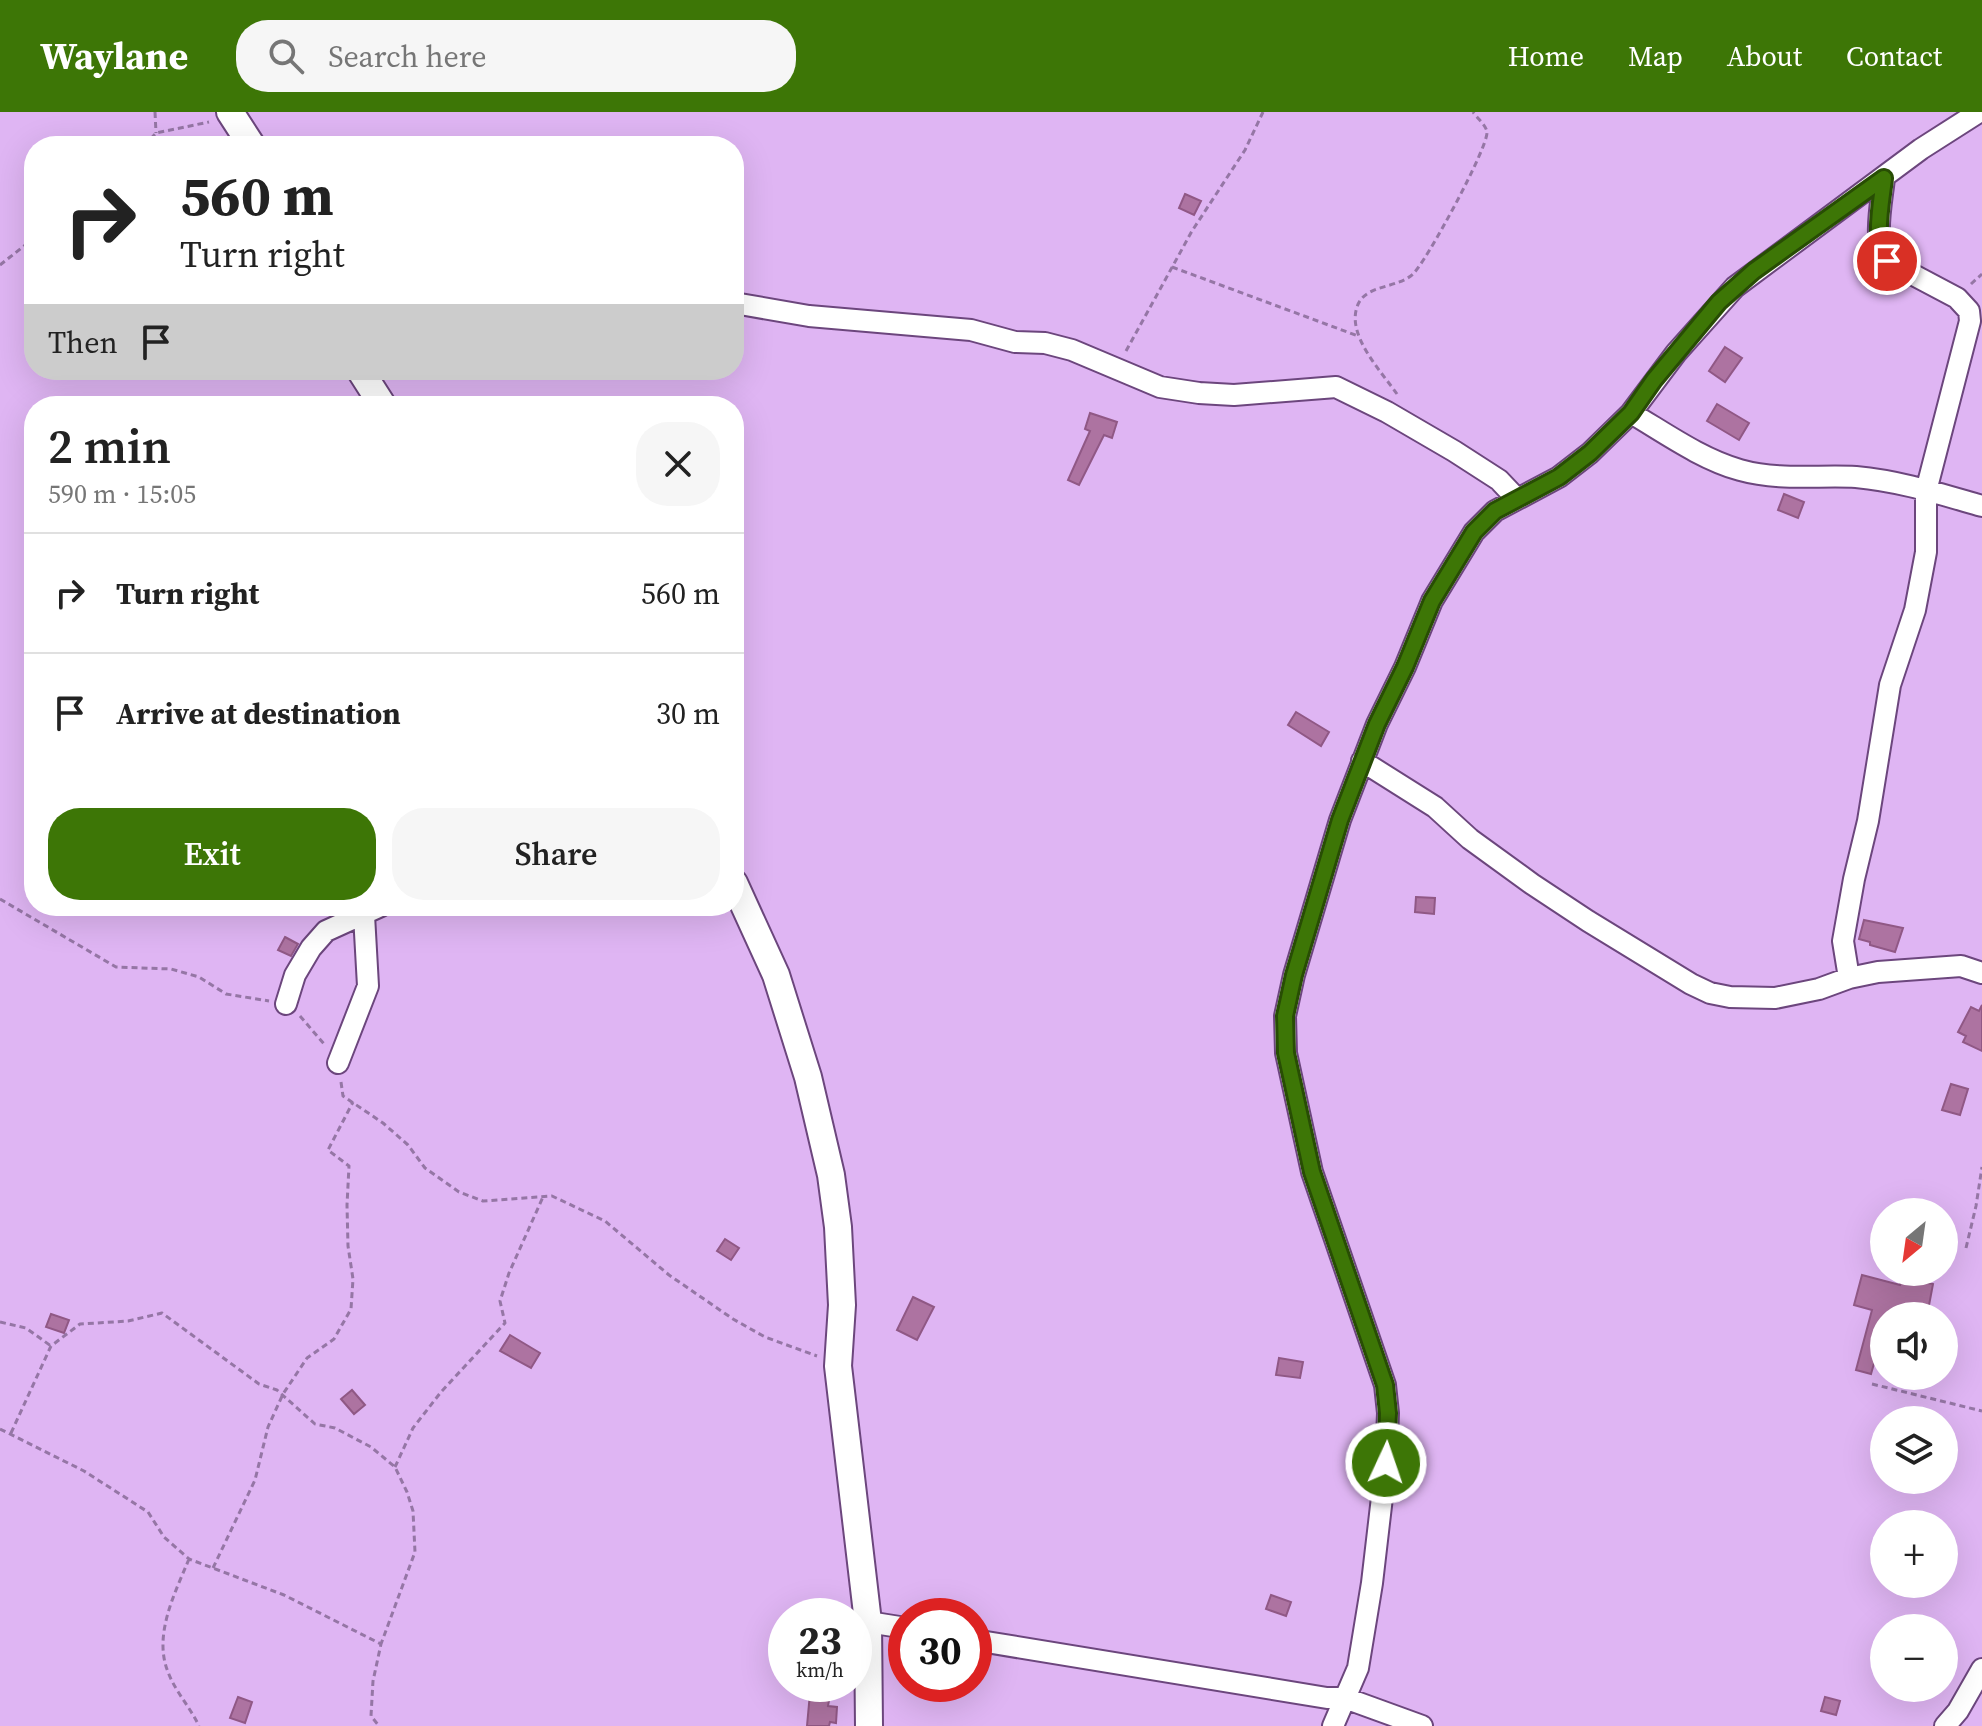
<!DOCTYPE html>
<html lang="en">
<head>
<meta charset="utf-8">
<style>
	:root { --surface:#fff; --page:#f6f6f6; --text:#222; --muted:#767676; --line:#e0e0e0; --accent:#3d7606 }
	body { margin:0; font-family:"Source Serif 4",serif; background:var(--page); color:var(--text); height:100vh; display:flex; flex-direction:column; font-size:30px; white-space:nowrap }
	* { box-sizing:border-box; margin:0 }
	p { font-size:26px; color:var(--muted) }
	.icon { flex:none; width:44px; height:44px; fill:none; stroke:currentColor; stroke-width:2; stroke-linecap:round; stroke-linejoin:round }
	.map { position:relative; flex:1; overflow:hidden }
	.details { position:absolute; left:24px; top:284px; width:720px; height:520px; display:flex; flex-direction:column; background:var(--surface); border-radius:32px; box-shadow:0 8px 32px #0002 }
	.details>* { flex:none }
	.hud { position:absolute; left:24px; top:24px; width:720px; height:244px; border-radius:32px; box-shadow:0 8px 32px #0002; background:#fff; color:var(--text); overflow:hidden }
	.needle { width:52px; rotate:209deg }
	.tools { position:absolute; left:1870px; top:1086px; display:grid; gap:16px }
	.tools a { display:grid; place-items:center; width:88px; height:88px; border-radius:50%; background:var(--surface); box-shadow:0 8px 32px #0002; font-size:40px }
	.speed { position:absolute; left:768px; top:1486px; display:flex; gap:16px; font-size:40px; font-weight:700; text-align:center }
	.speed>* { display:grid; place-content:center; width:104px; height:104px; border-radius:50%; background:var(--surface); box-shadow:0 8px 32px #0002; line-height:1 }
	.speed small { font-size:20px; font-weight:400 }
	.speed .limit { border:12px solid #d22; background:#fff; color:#111 }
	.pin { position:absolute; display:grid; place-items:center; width:68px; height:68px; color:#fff; margin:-34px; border:4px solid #fff; border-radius:50%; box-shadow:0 2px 8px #0007 }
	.me { position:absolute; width:88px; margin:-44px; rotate:3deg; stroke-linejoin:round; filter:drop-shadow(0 0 6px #0008) }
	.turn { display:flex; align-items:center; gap:28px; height:168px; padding:0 24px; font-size:36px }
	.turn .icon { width:104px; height:104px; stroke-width:2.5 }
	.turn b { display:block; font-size:56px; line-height:68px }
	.then { display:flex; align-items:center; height:76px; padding:0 24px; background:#0003; gap:16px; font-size:30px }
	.round { display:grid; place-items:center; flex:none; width:84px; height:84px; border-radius:32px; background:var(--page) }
	.overview { display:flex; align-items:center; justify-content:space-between; height:136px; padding:0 24px }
	h1 { font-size:48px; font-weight:600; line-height:60px }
	.cta { display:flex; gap:16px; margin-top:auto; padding:16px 24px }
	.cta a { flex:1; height:92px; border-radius:32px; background:var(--accent); color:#fff; font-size:32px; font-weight:600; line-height:92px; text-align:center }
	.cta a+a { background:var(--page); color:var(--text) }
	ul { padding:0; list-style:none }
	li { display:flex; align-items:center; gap:24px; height:120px; padding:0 24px; border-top:2px solid var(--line) }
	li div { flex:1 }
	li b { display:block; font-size:30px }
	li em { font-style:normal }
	header { display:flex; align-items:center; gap:48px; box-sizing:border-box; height:112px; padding:0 40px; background:var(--accent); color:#fff }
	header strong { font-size:38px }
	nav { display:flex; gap:44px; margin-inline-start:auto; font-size:28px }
	.search { width:560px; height:72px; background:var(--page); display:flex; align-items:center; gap:20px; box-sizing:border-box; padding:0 28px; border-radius:32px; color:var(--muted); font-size:30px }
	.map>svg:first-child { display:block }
	.building { fill:#ad73a1; stroke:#905885; stroke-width:2 }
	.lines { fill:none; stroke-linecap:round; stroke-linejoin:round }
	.street-casing { stroke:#6c467d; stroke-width:24 }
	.secondary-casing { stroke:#6c467d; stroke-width:30 }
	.path { stroke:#9576a5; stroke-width:3; stroke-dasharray:6 4; stroke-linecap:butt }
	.street { stroke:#fff; stroke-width:20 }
	.secondary { stroke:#fff; stroke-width:26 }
	.route-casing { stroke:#284d04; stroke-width:20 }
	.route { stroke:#3d7606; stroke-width:14 }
</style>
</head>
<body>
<header>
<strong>Waylane</strong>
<div class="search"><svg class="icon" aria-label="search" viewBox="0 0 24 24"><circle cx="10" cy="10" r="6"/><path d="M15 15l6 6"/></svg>Search here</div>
<nav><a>Home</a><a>Map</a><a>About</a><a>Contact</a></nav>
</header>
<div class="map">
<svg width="1982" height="1614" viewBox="0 0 1982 1614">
	<rect width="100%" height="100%" fill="#dfb5f3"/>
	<path class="building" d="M1185,82l16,7 -7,14 -15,-7z
		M1725,235l17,11 -17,24 -16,-11z
		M1717,292l32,19 -10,17 -32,-19z
		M1090,301l27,9 -5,16 -8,-3 -25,50 -11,-5 22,-49 -5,-2z
		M1784,382l20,8 -6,16 -20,-8z
		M1296,600l33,20 -8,14 -33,-21z
		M1416,785l19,1 -1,16 -19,-2z
		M1864,808l39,8 -8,24 -25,-7v-3l-11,-3z
		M285,825l13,7 -7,12 -13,-6z
		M1982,893v46l-19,-9 3,-6 -8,-4 13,-25 8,4z
		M1951,972l17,5 -8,26 -18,-5z
		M725,1127l14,9 -8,12 -14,-9z
		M1862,1163l38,10 1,-7 32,6 -6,32h-43v23h-3l-10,35 -15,-4 16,-60 -18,-5z
		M913,1185l21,10 -17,33 -20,-10z
		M51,1202l18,6 -5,13 -18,-6z
		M510,1223l30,18 -9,15 -31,-17z
		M1279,1246l24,4 -3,16 -24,-3z
		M352,1278l13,15 -11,9 -13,-15z
		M1271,1483l20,7 -5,14 -20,-7z
		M810,1581l20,2 -2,11 9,1 -1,16 -6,-1 -1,4h-22z
		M238,1585l14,5 -7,21 -15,-5z
		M1825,1585l15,4 -4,14 -15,-4z"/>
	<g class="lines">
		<defs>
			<path id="street" d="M734,191l75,13 162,14 44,12 30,1 27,7 88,37 39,6 35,2 102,-8 51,25 67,39 45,29 18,19
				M1631,301c34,20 70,46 109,57 39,11 77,5 116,7 44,4 84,17 126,29
				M1362,649l73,46 35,32 62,45 56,37 103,63 19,9 20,4 45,1 44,-9 30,-11 29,-6 83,-6 21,7
				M1849,866l-6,-37 11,-62 14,-58 22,-136 25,-75 11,-58v-61l44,-170 -1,-10 -12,-13 -70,-37c-15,-16 -5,-62 -3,-83
				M286,892l9,-29 16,-27 15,-17 55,-25
				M338,951l30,-77 -4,-71
				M868,1510l38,6
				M974,1528l353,58h18l77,28
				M1333,1614l25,-58 14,-85 14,-120 2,-50 -3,-28 -73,-213 -26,-119 -1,-37 9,-41 46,-155 37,-96 28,-57 27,-66 42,-69 21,-21 64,-34 31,-24 41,-40 45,-60 59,-66 186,-138 58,-37
				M1945,1614l13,-15 24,-42"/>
			<path id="secondary" d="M230,0l22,34
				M360,258l23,36
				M734,771l42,92 32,102 23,98 7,52 4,78 -4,61 30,256 1,104"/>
		</defs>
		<use href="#street" class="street-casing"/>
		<use href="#secondary" class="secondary-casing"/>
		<path class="path" d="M155,0l1,21
			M144,34l12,-13 53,-11
			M0,153l34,-27
			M1172,155l186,69
			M1971,172l11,-10
			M1126,239l66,-120 53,-81 18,-38
			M1397,282c-16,-23 -50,-58 -40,-87 7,-23 40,-18 56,-33 13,-12 75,-126 74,-142 -1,-7 -10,-14 -14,-20
			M0,787l116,68 55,2 28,8 27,17 43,7
			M300,904l24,28
			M341,970l2,14 40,27 25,22 17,23 34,24 24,9 69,-5 53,25 64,54 64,44 32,18 52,19
			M1966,1136l10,-42 6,-39
			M0,1210l26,6 25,18
			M1872,1272l110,27
			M0,1317l84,42 64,41 16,25 25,22 95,36 97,49 -8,37 -2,35 8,10
			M11,1321l40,-87 29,-22 48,-3 34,-8 97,71 18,6 38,34 20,4 36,19 24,20 12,25 6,19 2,41 -34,92
			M395,1355l18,-39 28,-36 64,-69 -5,-22 9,-28 34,-76
			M189,1447c-14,34 -36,76 -21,113 7,19 22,35 31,54
			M213,1456l42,-88 13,-53 15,-33 24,-36 27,-19 17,-30 2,-30 -5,-33 -1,-41 2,-39 -21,-16 25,-48"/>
		<use href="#street" class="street"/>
		<use href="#secondary" class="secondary"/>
	</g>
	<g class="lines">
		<defs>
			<path id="route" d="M1386,1351l2,-50 -3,-28 -73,-213 -26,-119 -1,-37 9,-41 46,-155 37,-96 28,-57 27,-66 42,-69 21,-21 64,-34 31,-24 41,-40 23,-33 65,-78 35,-31 130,-93c-2,21 -12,66 3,83"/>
		</defs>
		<use href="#route" class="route-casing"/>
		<use href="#route" class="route"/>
	</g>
</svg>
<div class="tools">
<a><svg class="needle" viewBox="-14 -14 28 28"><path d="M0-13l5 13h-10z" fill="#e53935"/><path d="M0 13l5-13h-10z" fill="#767676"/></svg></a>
<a><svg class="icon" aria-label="sound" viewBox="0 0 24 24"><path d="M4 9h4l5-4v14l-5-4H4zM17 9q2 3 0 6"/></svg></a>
<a><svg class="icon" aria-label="layers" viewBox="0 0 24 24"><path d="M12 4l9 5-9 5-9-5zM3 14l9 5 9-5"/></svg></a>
<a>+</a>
<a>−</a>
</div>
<div class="speed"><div>23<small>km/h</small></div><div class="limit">30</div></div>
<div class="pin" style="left:1887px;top:149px;background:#d93025"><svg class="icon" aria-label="arrive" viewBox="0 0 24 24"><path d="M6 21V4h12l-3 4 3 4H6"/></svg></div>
<svg class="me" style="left:1386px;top:1351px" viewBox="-20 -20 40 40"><circle r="17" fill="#3d7606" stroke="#fff" stroke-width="3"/><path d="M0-11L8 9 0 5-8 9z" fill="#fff"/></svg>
<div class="hud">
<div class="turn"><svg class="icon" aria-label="right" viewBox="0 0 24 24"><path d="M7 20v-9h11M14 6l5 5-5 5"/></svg><div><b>560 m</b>Turn right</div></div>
<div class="then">Then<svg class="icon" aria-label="arrive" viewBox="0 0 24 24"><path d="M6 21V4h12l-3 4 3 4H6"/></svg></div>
</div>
<section class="details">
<div class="overview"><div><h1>2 min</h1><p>590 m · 15:05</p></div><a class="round"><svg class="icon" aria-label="close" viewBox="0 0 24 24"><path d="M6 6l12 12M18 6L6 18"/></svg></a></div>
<ul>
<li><svg class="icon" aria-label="right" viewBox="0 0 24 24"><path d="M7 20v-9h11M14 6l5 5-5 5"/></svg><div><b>Turn right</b></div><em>560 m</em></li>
<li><svg class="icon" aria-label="arrive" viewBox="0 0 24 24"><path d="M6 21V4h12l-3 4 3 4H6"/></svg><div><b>Arrive at destination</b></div><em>30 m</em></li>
</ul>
<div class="cta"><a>Exit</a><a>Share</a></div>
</section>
</div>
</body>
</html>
